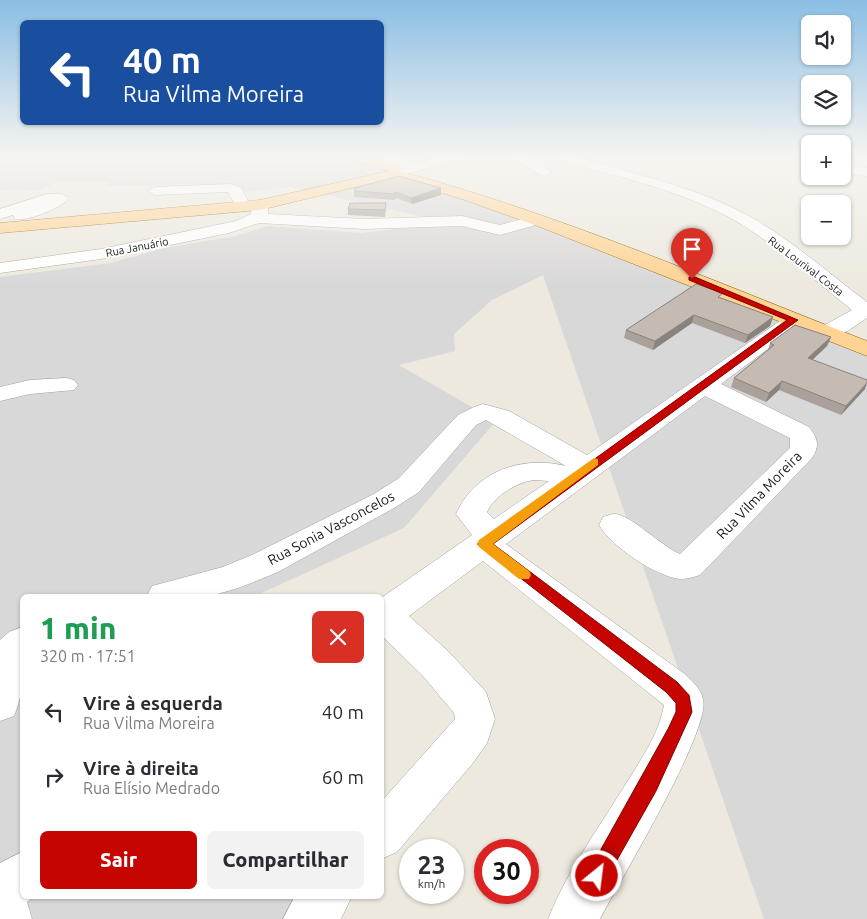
<!DOCTYPE html>
<html lang="pt">
<head>
<meta charset="utf-8">
<style>
	:root { --surface:#fff; --page:#f2f2f3; --text:#2b2b33; --muted:#7c7c81; --accent:#c60400 }
	body { margin:0; font-family:Ubuntu,sans-serif; background:var(--page); color:var(--text); height:100vh; display:flex; flex-direction:column; font-size:19px; white-space:nowrap }
	* { box-sizing:border-box; margin:0 }
	p { font-size:16px; color:var(--muted) }
	.icon { flex:none; width:28px; height:28px; fill:none; stroke:currentColor; stroke-width:2; stroke-linecap:round; stroke-linejoin:round }
	.map { position:relative; flex:1; overflow:hidden }
	.side { position:absolute; left:20px; top:594px; width:364px; height:305px; display:flex; flex-direction:column; background:var(--surface); border-radius:8px; box-shadow:0 1px 4px #0004 }
	.side>* { flex:none }
	.top-card { position:absolute; left:20px; top:20px; width:364px; height:105px; border-radius:8px; box-shadow:0 1px 4px #0004; background:#1a4fa0; color:#fff; overflow:hidden }
	.tools { position:absolute; left:801px; top:15px; display:grid; gap:10px }
	.tools a { display:grid; place-items:center; width:50px; height:50px; border-radius:8px; background:var(--surface); box-shadow:0 1px 4px #0004; font-size:25px }
	.speed { position:absolute; left:399px; top:839px; display:flex; gap:10px; font-size:25px; font-weight:700; text-align:center }
	.speed>* { display:grid; place-content:center; width:65px; height:65px; border-radius:50%; background:var(--surface); box-shadow:0 1px 4px #0004; line-height:1 }
	.speed small { font-size:12px; font-weight:400 }
	.speed .limit { border:8px solid #d22; background:#fff; color:#111 }
	.pin { position:absolute; display:grid; place-items:center; width:42px; height:42px; color:#fff; margin:-51px -21px; border-radius:50% 50% 50% 0; rotate:-45deg; box-shadow:0 0 5px #0007 }
	.pin .icon { rotate:45deg }
	.me { position:absolute; width:55px; margin:-28px; rotate:29deg; stroke-linejoin:round; filter:drop-shadow(0 0 4px #0008) }
	.turn { display:flex; align-items:center; gap:18px; height:105px; padding:0 20px; font-size:22px }
	.turn .icon { width:65px; height:65px; stroke-width:2.5 }
	.turn b { display:block; font-size:35px; line-height:42px }
	.round { display:grid; place-items:center; flex:none; width:52px; height:52px; border-radius:8px; background:var(--page) }
	.head { display:flex; align-items:center; justify-content:space-between; height:85px; padding:0 20px }
	h1 { font-size:30px; font-weight:800; line-height:38px; color:#1e9e55 }
	.primary-button { display:flex; gap:10px; margin-top:auto; padding:10px 20px }
	.primary-button a { flex:1; height:58px; border-radius:8px; background:var(--accent); color:#fff; font-size:20px; font-weight:800; line-height:58px; text-align:center }
	.primary-button a+a { background:var(--page); color:var(--text) }
	ul { padding:0; list-style:none }
	li { display:flex; align-items:center; gap:15px; height:65px; padding:0 20px }
	li div { flex:1 }
	li b { display:block; font-size:19px }
	li em { font-style:normal }
	.map>svg:first-child { display:block }
	.residential { fill:#d9d8d8 }
	.lines { fill:none; stroke-linecap:round; stroke-linejoin:round }
	.minor-casing { stroke:#a2a2a2; stroke-width:1 }
	.major-casing { stroke:#926500; stroke-width:1 }
	.minor { fill:#fff; fill-rule:evenodd }
	.major { fill:#ffd393; fill-rule:evenodd }
	.wall { fill:#a9a19a }
	.shaded-wall { fill:#8a837d }
	.building { fill:#c5bbb3; stroke:#8a837d }
	.route { fill:#c60400; stroke:#810300 }
	.slow { fill:#f59e0b }
	.labels { text-anchor:middle; stroke-width:4; stroke-linejoin:round; paint-order:stroke }
	.far-street-label { font-size:11px; fill:#1b1b1b; stroke:#fff }
	.street-label { font-size:14px; fill:#1b1b1b; stroke:#fff }
</style>
</head>
<body>
<div class="map">
<svg width="867" height="919" viewBox="0 0 867 919">
	<rect width="100%" height="100%" fill="#ede9df"/>
	<path class="residential" d="M0,156h366l43,19 458,175v569h-103l-221,-644 -51,25 -38,34 1,17 -56,14 97,56 -92,107 -149,68h-233v300h289l3,23h-314v-642l111,-14 53,-15 72,-12 31,-10 94,7 61,-7 47,1 -179,-40 -56,6 -25,-2 3,-7 -106,2 4,-4 -50,-1 -22,10 -27,-2 -11,2z"/>
	<g class="lines">
		<defs>
			<path id="minor" d="M376,156h17l11,10 37,-10h21l-2,3 -54,15 -12,-3 -6,-7z
				M509,156h16l27,16 -7,4 -5,-1z
				M552,156c28,0 54,9 81,17 36,10 71,20 104,37 48,23 88,61 130,92v16c-14,9 -31,24 -48,20l-3,-5 3,-5 33,-18c-41,-32 -79,-69 -125,-94 -54,-28 -115,-41 -173,-57z
				M793,156h17v8z
				M842,164l25,4v8l-25,-4z
				M231,184l10,4 10,19 -3,3h-10l-10,-18 -73,3 -7,-4 7,-4z
				M47,194h15l7,4c-7,10 -43,24 -54,21l-2,-4 -13,4v-10z
				M260,200l8,5v9l96,5 98,-3 38,9 37,-10 8,5 -2,3 -43,12 -38,-9 -98,3 -105,-6 -30,10 -128,26 -101,14v-10l101,-14 135,-28 15,-7 1,-9z
				M794,314l7,2 3,4 -3,4 -80,60 88,43c9,12 11,18 3,31l-112,117c-7,2 -13,4 -20,4 -25,-3 -69,-33 -81,-54l4,-8c4,-1 8,-3 12,-3 16,1 46,32 65,40l110,-106v-10l-85,-42 -199,148 180,131c7,7 15,14 17,24 8,32 -84,183 -103,220h-52c19,-47 49,-89 76,-132 15,-25 35,-52 40,-82l-181,-144 -74,55 39,35 38,41 9,27 -8,24 -14,20 -76,89 -16,7v-57l74,-83 -1,-6 -32,-38 -41,-40v-37l91,-63 -16,-21c19,-43 66,-59 110,-48l-80,-46 -10,5 -57,67 -25,16 -116,64 -37,15 -30,9h-64l5,-10 71,-19 31,-13 120,-60 25,-16 59,-63 16,-8 9,-3 26,7 78,44 200,-139zM534,480l15,1 -55,38 -7,-7c7,-16 30,-30 47,-32z
				M66,378l8,2 4,5 -4,5 -44,4 -30,7v-14l30,-7z
				M22,627c4,28 3,63 -8,89l-14,5v-81l9,-8z
				M22,852v44h13l-8,6 5,17h-32v-56z
				M295,896h57l-11,23h-58z"/>
			<path id="major" d="M354,156h13l33,9 2,3 -3,3c160,43 314,110 468,170v15l-327,-129 -75,-27 -72,-22 -133,32 -260,23v-10l260,-23 129,-29 -34,-10z"/>
		</defs>
		<use href="#minor" class="minor-casing"/>
		<use href="#major" class="major-casing"/>
		<use href="#minor" class="minor"/>
		<use href="#major" class="major"/>
	</g>
	<path class="wall" d="M441,188v7l-29,9 -16,-6 -1,2 -41,-3v-6z
		M348,209l38,1 -1,7 -37,-2z
		M722,298l51,19 -3,9 -25,17 -53,-20 -39,27 -29,-12 2,-8z
		M831,337l-4,9 -15,14 53,29 -24,26 -62,-25 -13,12 -35,-15 3,-9 34,-28 2,-7z"/>
	<path class="shaded-wall" d="M441,188v7l-29,9 -1,-6z
		M694,315l-2,8 -39,27 2,-9z
		M773,317l-3,9 -25,17 3,-8z
		M831,337l-4,9 -22,21 3,-9z
		M782,381l-3,9 -13,12 3,-9z
		M867,383l-2,6 -24,26 5,-9z"/>
	<path class="building" d="M399,176l42,12 -30,10 -16,-6v2l-41,-3 1,-3z
		M350,203h36l-1,7 -37,-1z
		M696,284l27,9 -5,4 55,20 -25,18 -54,-20 -39,26 -29,-11z
		M795,325l36,12 -23,21 59,22v3l-21,23 -64,-25 -13,12 -35,-15 40,-33 -4,-2z"/>
	<linearGradient id="sky" x2="0" y2="1"><stop stop-color="#8abee4"/><stop offset="0.55" stop-color="#f7f5f1"/><stop offset="1" stop-color="#f7f5f1" stop-opacity="0"/></linearGradient>
	<rect width="867" height="285" fill="url(#sky)"/>
	<path class="route" d="M689,277h6l103,43 -305,224 184,138 12,13 3,17 -36,79 -52,92 -7,3 -7,-3 -3,-7 3,-7 78,-140 8,-17v-9l-10,-11 -189,-148 310,-224 -98,-40z"/>
	<path class="slow" d="M594,458l4,1v6l-105,79 36,27 2,4 -2,4h-10l-40,-32 -2,-3 2,-4z"/>
	<g class="labels">
		<g class="far-street-label">
			<text transform="translate(137 247) rotate(-11)" y="4">Rua Januário</text>
			<text transform="translate(806 266) rotate(37)" y="4">Rua Lourival Costa</text>
		</g>
		<g class="street-label">
			<text transform="translate(759 495) rotate(-46)" y="5">Rua Vilma Moreira</text>
			<text transform="translate(331 528) rotate(-28)" y="5">Rua Sonia Vasconcelos</text>
		</g>
	</g>
</svg>
<div class="tools">
<a><svg class="icon" aria-label="sound" viewBox="0 0 24 24"><path d="M4 9h4l5-4v14l-5-4H4zM17 9q2 3 0 6"/></svg></a>
<a><svg class="icon" aria-label="layers" viewBox="0 0 24 24"><path d="M12 4l9 5-9 5-9-5zM3 14l9 5 9-5"/></svg></a>
<a>+</a>
<a>−</a>
</div>
<div class="speed"><div>23<small>km/h</small></div><div class="limit">30</div></div>
<div class="pin" style="left:692px;top:279px;background:#d93025"><svg class="icon" aria-label="arrive" viewBox="0 0 24 24"><path d="M6 21V4h12l-3 4 3 4H6"/></svg></div>
<svg class="me" style="left:597px;top:876px" viewBox="-20 -20 40 40"><circle r="17" fill="#c60400" stroke="#fff" stroke-width="3"/><path d="M0-11L8 9 0 5-8 9z" fill="#fff"/></svg>
<div class="top-card">
<div class="turn"><svg class="icon" aria-label="left" viewBox="0 0 24 24"><path d="M17 20v-9H6M10 6l-5 5 5 5"/></svg><div><b>40 m</b>Rua Vilma Moreira</div></div>
</div>
<section class="side">
<div class="head"><div><h1>1 min</h1><p>320 m · 17:51</p></div><a class="round" style="background:#d93025;color:#fff"><svg class="icon" aria-label="close" viewBox="0 0 24 24"><path d="M6 6l12 12M18 6L6 18"/></svg></a></div>
<ul>
<li><svg class="icon" aria-label="left" viewBox="0 0 24 24"><path d="M17 20v-9H6M10 6l-5 5 5 5"/></svg><div><b>Vire à esquerda</b><p>Rua Vilma Moreira</p></div><em>40 m</em></li>
<li><svg class="icon" aria-label="right" viewBox="0 0 24 24"><path d="M7 20v-9h11M14 6l5 5-5 5"/></svg><div><b>Vire à direita</b><p>Rua Elísio Medrado</p></div><em>60 m</em></li>
</ul>
<div class="primary-button"><a>Sair</a><a>Compartilhar</a></div>
</section>
</div>
</body>
</html>
